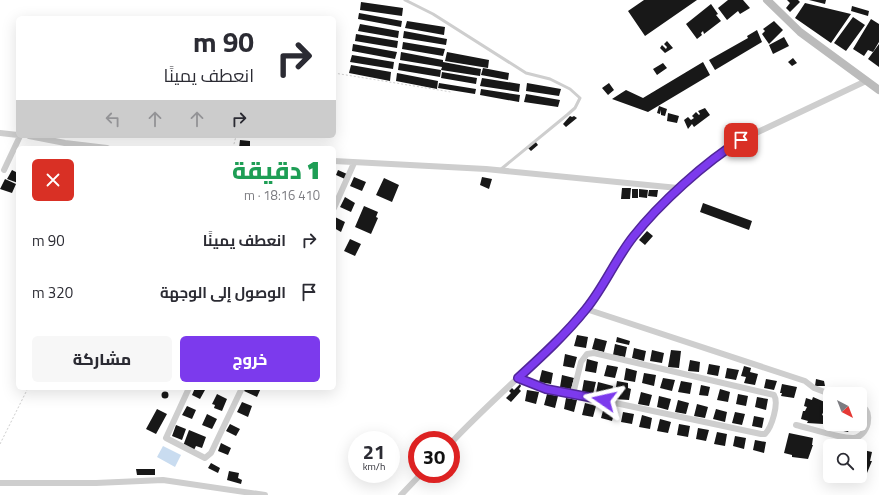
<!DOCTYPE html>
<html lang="ar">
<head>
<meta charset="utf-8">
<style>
	:root { --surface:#fff; --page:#f7f7f7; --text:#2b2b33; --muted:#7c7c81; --accent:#7c3aed }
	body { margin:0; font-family:"Titillium Web",Cairo,sans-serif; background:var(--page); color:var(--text); direction:rtl; height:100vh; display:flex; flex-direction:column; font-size:15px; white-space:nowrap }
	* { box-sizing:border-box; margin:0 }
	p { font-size:13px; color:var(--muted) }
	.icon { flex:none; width:22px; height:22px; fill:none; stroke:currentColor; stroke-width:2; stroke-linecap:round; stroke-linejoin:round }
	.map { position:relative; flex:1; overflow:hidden; direction:ltr }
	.details { position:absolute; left:16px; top:146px; width:320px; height:244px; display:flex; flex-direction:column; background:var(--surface); border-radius:6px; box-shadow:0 4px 16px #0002; direction:rtl }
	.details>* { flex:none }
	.hud { position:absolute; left:16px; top:16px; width:320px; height:122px; border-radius:6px; box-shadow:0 4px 16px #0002; direction:rtl; background:#fff; color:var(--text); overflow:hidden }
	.needle { width:26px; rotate:138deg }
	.tools { position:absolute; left:823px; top:387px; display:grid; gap:8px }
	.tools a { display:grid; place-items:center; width:44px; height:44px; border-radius:6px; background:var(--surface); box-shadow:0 4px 16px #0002; font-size:20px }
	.speed { position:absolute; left:348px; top:431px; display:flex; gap:8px; font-size:20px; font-weight:700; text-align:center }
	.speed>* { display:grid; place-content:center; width:52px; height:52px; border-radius:50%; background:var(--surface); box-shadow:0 4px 16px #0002; line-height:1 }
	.speed small { font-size:10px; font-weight:400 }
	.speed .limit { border:6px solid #d22; background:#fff; color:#111 }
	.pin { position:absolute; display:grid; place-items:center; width:34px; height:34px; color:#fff; margin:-17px; border-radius:8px; box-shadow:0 2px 6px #0006 }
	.me { position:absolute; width:44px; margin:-22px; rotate:281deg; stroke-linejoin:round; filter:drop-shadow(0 0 3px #0008) }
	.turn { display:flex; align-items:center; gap:14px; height:84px; padding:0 16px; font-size:18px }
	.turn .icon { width:52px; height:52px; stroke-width:2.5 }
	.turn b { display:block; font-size:28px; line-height:34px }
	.lanes { display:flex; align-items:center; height:38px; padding:0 16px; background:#0003; justify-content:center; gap:20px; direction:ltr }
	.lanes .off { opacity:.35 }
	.round { display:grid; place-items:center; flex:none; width:42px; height:42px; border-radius:6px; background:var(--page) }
	.headline { display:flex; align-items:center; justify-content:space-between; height:68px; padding:0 16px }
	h1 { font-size:24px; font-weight:800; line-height:30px; color:#1e9e55 }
	.primary-button { display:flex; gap:8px; margin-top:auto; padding:8px 16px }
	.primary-button a { flex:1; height:46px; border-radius:6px; background:var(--accent); color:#fff; font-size:16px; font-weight:800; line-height:46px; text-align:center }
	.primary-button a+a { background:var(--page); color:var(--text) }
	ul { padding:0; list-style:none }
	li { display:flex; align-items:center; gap:12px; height:52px; padding:0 16px }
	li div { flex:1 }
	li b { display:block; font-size:15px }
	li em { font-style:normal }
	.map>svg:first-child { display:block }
	.water { fill:#c9dcf0 }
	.building { fill:#181818 }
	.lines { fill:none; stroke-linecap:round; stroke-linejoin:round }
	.path { stroke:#cecece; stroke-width:1; stroke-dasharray:2 2; stroke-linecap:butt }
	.lane { stroke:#cecece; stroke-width:3 }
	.street { stroke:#cecece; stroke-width:6 }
	.secondary { stroke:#bbb; stroke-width:8 }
	.route-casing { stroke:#51269a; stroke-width:10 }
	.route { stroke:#7c3aed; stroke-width:7 }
</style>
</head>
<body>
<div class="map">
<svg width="879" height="495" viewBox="0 0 879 495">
	<rect width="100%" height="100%" fill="#fff"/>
	<path class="water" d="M163,446l18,9 -6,12 -18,-10z"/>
	<path class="building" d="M644,0h53l-52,36 -17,-25z
		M728,0h15l7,8 -10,6 -2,-3 -11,9 -9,-12z
		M787,0h11l2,2 -10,10 -4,-4 4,-5z
		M809,0h17l-1,4z
		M361,2l42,6 -1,8 -42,-6z
		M805,3l46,11 -20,29 -36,-25z
		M711,4l7,10 -2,1 5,6 -17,13 -1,-3 -2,2 1,2 -5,4 -11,-15z
		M852,6l17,5 -1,5 -17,-5z
		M359,13l43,8 -1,6 -43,-8z
		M853,17l12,8 -19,26 -12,-8z
		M871,19l8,5v18l-6,10 -5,-2 -4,6 -11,-7z
		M407,21l38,6 -1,8 -39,-7z
		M774,21l9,9 -14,14 -7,-10 3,-3 -2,-2z
		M360,24l39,7 -1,7 -40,-7z
		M757,30l5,12 -47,28 -6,-10 39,-22 -1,-2z
		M404,31l43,8 -1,6 -43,-7z
		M356,34l42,7 -1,7 -42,-7z
		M784,37l5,9 -16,8 -4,-9z
		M667,41l6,7 -8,5 -5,-5 2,-3 4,4 1,-2 -3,-3z
		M403,42l42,7 -2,7 -41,-7z
		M353,44l44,8 -2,7 -43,-8z
		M879,44v23l-11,-8z
		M401,52l42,8v2l38,7 -1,7 -39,-6 1,-3 -42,-7z
		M447,52l42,8 -1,8 -43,-7z
		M352,55l42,7 -1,7 -43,-7z
		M793,58l4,5 -5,3 -4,-4z
		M703,62l7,13 -62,37 -36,-13 14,-9 17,8z
		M399,63l42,7 -1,7 -42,-7z
		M663,63l4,5 -10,7 -4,-6z
		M351,65l40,7 -1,9 -41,-8z
		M483,68l26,5 -1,7 -27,-5z
		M442,72l35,6 -1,6 -35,-6z
		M397,73l41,8 -1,8 -41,-8z
		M482,78l38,6 -1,8 -39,-6z
		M439,83l37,6 -1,5 -37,-6z
		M527,83l34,6 -2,7 -33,-5z
		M609,83l5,7 -6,5 -6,-7z
		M481,89l39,6 -1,7 -39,-7z
		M526,94l34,6 -2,7 -34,-5z
		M659,106l8,3 -2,7 -4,-1v-5l-1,4 -3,-1z
		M705,108l5,7 -16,12 -2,-3 -4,5 -4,-9 4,-3 3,3 3,-2 -2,-2 4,-4 3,3 1,-1 -2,-3z
		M668,113l11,3 -2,7 -10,-2z
		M570,116l2,1 2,-1 3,2 -11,9 -3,-3z
		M240,140l10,1v7h-11z
		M535,141l3,4 -7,6 -3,-3z
		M12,170l6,3v10l-11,-4z
		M338,170l9,4 -2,5 -9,-4z
		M354,177l12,5 -4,9 -12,-5z
		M482,177l10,2 -3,10 -9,-4z
		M384,178l15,7 -7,17 -16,-7z
		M5,179l11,5 -4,9 -12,-4z
		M622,188h9l-1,11h-9z
		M632,189h6v9h-6z
		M639,189l9,1 -1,8 -8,-1z
		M649,190h9l-1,7 -9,-1z
		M345,197l10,6 -4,9 -11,-5z
		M703,203l49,18 -3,9 -49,-18z
		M364,206l14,6 -2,5 2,1 -7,16 -16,-7z
		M335,217l10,5 -4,10 -7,-4z
		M647,231l6,5 -8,9 -6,-5z
		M350,239l11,5 -6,12 -11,-5z
		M577,335l11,2 -2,11 -12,-2z
		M617,337l13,4 -1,4 -13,-3z
		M595,338l12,3 -3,11 -12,-3z
		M615,344l12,3 -2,10 -12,-2z
		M634,348l12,3 -2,10 -12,-3z
		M652,350l12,3 -2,10 -12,-2z
		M671,350l10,1 -2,17 -11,-1z
		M565,354l12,3 -3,11 -11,-2z
		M587,359l11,3 -2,11 -11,-2z
		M690,360l10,2 -1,10 -11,-1z
		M709,364l11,2 -2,10 -11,-2z
		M607,365l11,2 -3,11 -11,-2z
		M744,366l7,2 -1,4 8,2 -3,11 -11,-2 2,-6 -5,-1z
		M626,368l11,3 -2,11 -11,-2z
		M727,368l12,2 -3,10 -11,-2z
		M542,370l11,3 -2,11 -12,-2z
		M644,373l12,2 -2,11 -12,-3z
		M562,375l12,3 -3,11 -11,-2z
		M663,378l12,2 -3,11 -12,-3z
		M766,379l11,2 -3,9 -10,-2z
		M816,379l8,2 1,5h-10z
		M584,380l12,2 -3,12 -11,-3z
		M617,381l11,2v5l3,1 -2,11 -15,-1 4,-11 -2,-1z
		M681,381l11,2 -2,11 -12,-2z
		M598,382l15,4 -2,11 -15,-4z
		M520,384l1,2 -2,3 2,2 -10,11 -5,-4 5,-5 -2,-2 3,-3 2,2z
		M782,384l15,3 -3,11 -13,-2 1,-3h-2z
		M701,385l9,2 -2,9 -9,-1z
		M195,388l10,2 -5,9 -8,-4z
		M246,388h15l-4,9 -13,-6z
		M720,389l10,3 -2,10 -11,-2z
		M527,390l12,2 -3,12 -11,-3z
		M161.5 395a3.5 3.5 0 1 1 7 0a3.5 3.5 0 1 1-7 0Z
		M641,392l11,3 -3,11 -11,-2z
		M217,394l10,5 -5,12 -8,-3 1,-3 -3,-1z
		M547,394l11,2 -3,12 -11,-3z
		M738,394l10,2 -2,10 -10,-2z
		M659,396l12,3 -3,11 -11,-3z
		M757,397l11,2 -2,11 -11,-3z
		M813,397l14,6 -5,12 2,1 -1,8 -16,-1 1,-2 -7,-2 2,-8h2l2,-4 -3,-1 2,-8 6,2z
		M566,398l11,2 -3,12 -10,-3z
		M678,400l11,3 -3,11 -11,-2z
		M242,402l10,4 -4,11 -11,-5z
		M585,403l11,3 -3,11 -11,-2z
		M697,404l11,3 -3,11 -11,-2z
		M187,406l9,4 -4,9 -10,-4z
		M604,407l11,3 -3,11 -11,-3z
		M157,409l10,5 -11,20 -10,-5z
		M716,409l11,3 -2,10 -12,-3z
		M623,412l11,2 -2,10 -11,-2z
		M735,412l10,2 -3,11 -10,-2z
		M207,414l10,5 -5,10 -10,-4z
		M642,415l10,3 -2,11 -11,-2z
		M754,416l10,2 -2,10 -10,-2z
		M660,419l11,3 -3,11 -11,-2z
		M230,424l10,5 -4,7 -10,-5z
		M679,424l11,2 -2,11 -11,-2z
		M834,424h22l-1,7 -6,-1 -1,2 -9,-2 1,-2 -6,-1z
		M176,425l10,4 -4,11 -10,-4z
		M698,428l11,2 -3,11 -10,-2z
		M189,430l17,7 -4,11 -6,-2 -2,4 -11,-4z
		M717,432l10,2 -2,12 -11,-2z
		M789,433l24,5 -1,7h1l-5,14 -16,-2v-2l-8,-2z
		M735,436l11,2 -2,11 -11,-3z
		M755,440l11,2 -2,11 -11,-3z
		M221,443l10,5 -3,7 -10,-4z
		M860,447l4,1 -1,2 9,2 -2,9h2l-5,12 -7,-1z
		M211,463l9,5 -2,5 -10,-5z
		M136,469h19v6h-18z
		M229,471l10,2 -1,5 4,2 -1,4 -14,-4z"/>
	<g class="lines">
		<path class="path" d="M334,73l117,19
			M233,148l3,-12
			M0,444l28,-56"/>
		<path class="lane" d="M405,0l28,14 93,59 24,6 20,10 10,9 -5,10 -8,7 -67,55"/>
		<path class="street" d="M0,133l18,2
			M29,136l36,7 42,5
			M334,161l152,8 192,19
			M4,170l16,-34
			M334,208l20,-45
			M586,309l219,72 9,7 16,6
			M594,353l180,42c5,8 -2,32 -9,39h-4l-188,-40 8,-32 6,-8z
			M518,379l28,10 27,5
			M189,388l-23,50 39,20 6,-5 31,-65
			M796,425c13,3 45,14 58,13 8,-1 14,-10 14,-18 1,-7 -2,-12 -8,-15
			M451,443c43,-46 92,-85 134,-132 17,-20 28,-45 43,-67 25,-35 76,-81 113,-104l125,-59
			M0,483h96l67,-3 102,15
			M401,495l20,-21"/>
		<path class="secondary" d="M767,0l33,32 79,58"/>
	</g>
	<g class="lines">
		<defs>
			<path id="route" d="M604,400l-58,-11 -28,-11c24,-22 48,-44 68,-69 18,-22 29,-49 47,-72 26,-33 72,-75 108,-97"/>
		</defs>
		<use href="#route" class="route-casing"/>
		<use href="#route" class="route"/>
	</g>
</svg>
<div class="tools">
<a><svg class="needle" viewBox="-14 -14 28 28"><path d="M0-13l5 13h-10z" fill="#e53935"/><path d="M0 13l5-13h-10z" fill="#7c7c81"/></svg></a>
<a><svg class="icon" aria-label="search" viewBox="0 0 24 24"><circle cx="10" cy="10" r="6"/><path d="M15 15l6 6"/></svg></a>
</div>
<div class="speed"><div>21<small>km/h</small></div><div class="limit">30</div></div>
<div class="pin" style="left:741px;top:140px;background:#d93025"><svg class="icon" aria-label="arrive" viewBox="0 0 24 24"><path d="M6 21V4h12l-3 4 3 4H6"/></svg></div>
<svg class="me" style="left:604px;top:400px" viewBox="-20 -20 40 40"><path d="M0-17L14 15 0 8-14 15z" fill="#7c3aed" stroke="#fff" stroke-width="4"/></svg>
<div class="hud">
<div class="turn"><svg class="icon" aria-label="right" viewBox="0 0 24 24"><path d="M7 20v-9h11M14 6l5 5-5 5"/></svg><div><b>90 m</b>انعطف يمينًا</div></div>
<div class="lanes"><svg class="icon off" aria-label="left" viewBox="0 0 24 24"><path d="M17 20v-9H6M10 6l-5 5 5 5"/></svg><svg class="icon off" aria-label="ahead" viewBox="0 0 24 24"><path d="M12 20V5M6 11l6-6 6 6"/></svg><svg class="icon off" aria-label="ahead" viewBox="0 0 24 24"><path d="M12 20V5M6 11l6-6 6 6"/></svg><svg class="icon" aria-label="right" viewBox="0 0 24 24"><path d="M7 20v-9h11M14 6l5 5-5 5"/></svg></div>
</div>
<section class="details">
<div class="headline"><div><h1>1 دقيقة</h1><p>410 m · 18:16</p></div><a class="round" style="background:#d93025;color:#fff"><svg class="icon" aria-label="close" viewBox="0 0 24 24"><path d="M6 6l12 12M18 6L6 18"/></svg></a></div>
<ul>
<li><svg class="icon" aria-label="right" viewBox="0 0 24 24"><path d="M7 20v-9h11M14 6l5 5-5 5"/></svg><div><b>انعطف يمينًا</b></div><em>90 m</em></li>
<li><svg class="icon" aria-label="arrive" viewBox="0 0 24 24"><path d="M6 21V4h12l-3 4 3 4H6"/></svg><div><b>الوصول إلى الوجهة</b></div><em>320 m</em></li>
</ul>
<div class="primary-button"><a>خروج</a><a>مشاركة</a></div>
</section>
</div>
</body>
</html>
